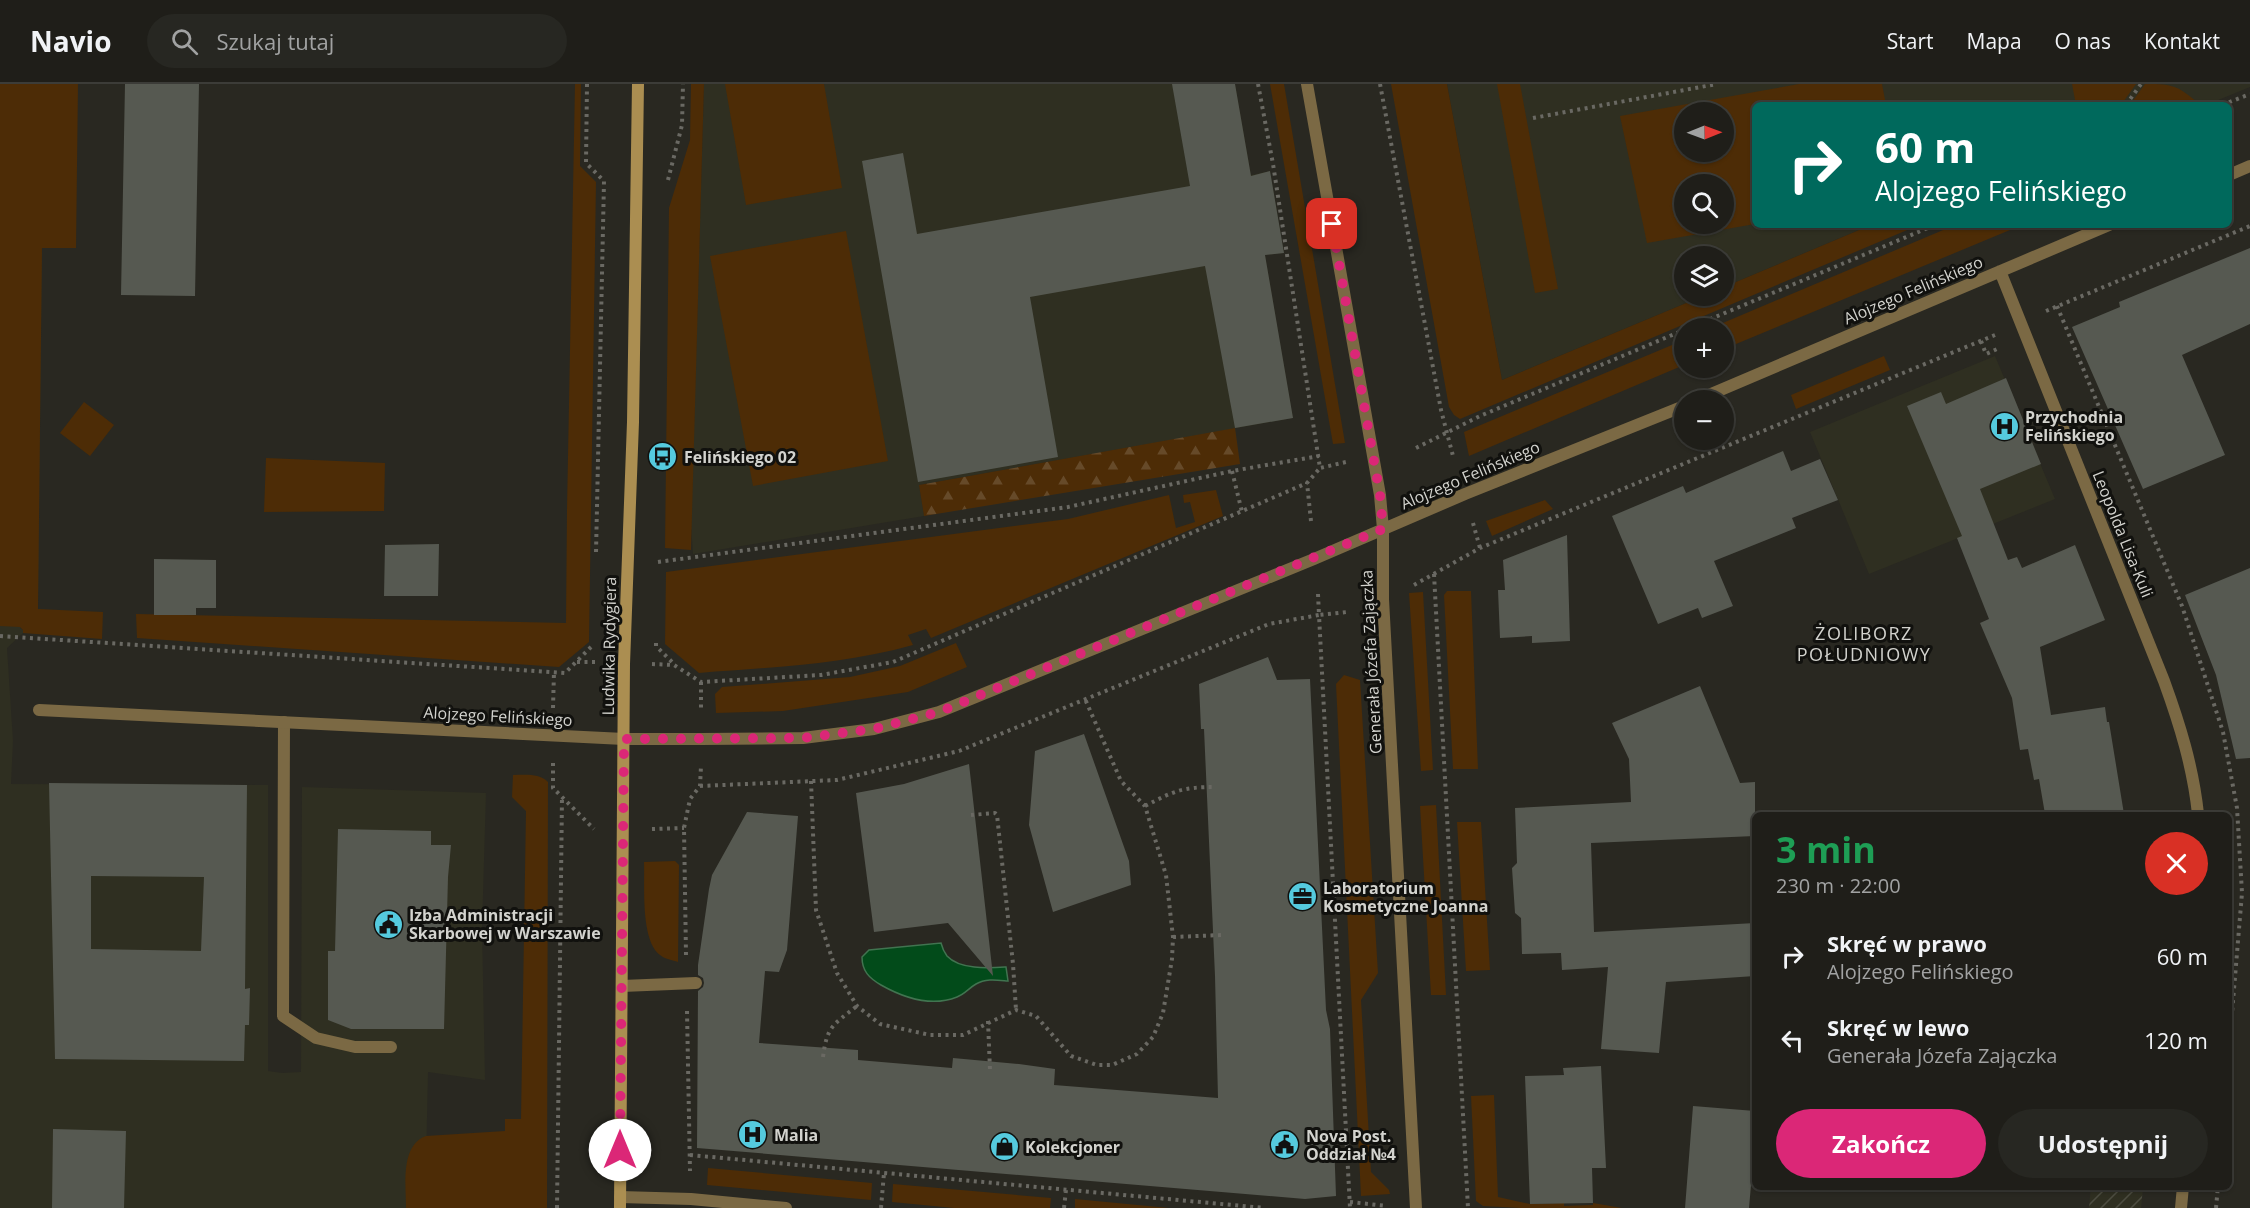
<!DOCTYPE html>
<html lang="pl">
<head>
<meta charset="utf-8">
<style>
	:root { --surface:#1f1e19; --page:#272722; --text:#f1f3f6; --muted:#a1a2a2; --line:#3c3c38; --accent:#db2777 }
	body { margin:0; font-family:"Open Sans",sans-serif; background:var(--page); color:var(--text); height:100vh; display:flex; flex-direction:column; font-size:22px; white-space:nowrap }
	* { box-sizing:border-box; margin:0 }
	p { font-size:20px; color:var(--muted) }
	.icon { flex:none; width:33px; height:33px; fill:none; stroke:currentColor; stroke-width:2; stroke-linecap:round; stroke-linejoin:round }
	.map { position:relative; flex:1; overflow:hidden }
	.side { position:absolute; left:1752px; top:728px; width:480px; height:378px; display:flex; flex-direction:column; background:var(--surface); border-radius:9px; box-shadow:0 2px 4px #0004,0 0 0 2px var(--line) }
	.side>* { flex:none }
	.top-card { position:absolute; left:1752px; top:18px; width:480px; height:126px; border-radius:9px; box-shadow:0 2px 4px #0004,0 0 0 2px var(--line); background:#00695c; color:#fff; overflow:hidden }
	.needle { width:39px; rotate:89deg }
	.tools { position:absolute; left:1674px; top:18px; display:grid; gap:12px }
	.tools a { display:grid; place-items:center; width:60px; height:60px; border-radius:50%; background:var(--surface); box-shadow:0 2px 4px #0004,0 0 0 2px var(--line); font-size:30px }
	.pin { position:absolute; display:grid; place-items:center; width:51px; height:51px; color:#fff; margin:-26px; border-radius:12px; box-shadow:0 3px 9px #0006 }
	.me { position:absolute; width:66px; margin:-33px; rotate:0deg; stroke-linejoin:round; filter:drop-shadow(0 0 4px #0008) }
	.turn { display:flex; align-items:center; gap:21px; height:126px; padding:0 24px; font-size:27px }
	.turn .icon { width:78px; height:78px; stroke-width:2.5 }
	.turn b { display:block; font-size:42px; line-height:51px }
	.round { display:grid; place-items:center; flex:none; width:63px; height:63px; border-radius:32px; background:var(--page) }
	.headline { display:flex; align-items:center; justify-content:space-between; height:102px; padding:0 24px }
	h1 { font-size:36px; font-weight:700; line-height:45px; color:#1e9e55 }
	.action { display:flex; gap:12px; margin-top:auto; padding:12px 24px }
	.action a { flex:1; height:69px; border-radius:36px; background:var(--accent); color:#fff; font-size:24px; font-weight:700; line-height:69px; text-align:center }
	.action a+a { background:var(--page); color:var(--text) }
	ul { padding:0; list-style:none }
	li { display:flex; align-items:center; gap:18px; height:84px; padding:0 24px }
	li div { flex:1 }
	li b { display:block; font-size:22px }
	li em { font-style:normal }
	header { display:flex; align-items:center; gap:36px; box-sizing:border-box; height:84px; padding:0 30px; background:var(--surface); border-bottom:2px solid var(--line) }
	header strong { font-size:28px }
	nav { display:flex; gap:33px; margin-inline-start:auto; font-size:21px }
	.search { width:420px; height:54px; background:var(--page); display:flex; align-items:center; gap:15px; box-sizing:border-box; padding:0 21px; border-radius:33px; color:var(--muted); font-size:22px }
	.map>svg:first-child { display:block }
	.built { fill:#2f2f21; fill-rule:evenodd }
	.industrial { fill:url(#industrial-furrows) }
	.grass { fill:#4d2c06; fill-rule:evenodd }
	.forest { fill:url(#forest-firs) }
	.water { fill:#024b1a; stroke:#417450; stroke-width:1.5 }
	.building { fill:#565951; fill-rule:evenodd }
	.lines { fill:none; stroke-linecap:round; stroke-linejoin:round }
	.path { stroke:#6a6963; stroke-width:4; stroke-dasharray:3 4.5; stroke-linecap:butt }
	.lane { stroke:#7b6944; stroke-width:12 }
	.street { stroke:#7b6944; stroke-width:12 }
	.secondary { stroke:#ab8e51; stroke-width:12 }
	.route { stroke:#db2777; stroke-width:10; stroke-dasharray:0 18 }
	.labels { text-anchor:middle; stroke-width:6; stroke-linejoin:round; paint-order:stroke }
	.street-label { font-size:16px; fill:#d3d3ce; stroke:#11110e }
	.poi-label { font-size:16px; font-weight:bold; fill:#d3d3ce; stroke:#11110e; text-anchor:start }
	.neighbourhood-label { font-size:18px; letter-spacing:1.5px; fill:#d3d3ce; stroke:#11110e }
</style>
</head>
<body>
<header>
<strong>Navio</strong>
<div class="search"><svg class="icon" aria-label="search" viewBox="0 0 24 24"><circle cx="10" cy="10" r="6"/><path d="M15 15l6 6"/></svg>Szukaj tutaj</div>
<nav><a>Start</a><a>Mapa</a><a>O nas</a><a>Kontakt</a></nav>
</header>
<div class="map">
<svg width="2250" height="1124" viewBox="0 0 2250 1124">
	<defs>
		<pattern id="industrial-furrows" width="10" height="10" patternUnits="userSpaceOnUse" patternTransform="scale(1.5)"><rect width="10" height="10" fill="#2f2f21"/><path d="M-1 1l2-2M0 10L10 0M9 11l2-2" fill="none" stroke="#4c4c40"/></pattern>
		<pattern id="forest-firs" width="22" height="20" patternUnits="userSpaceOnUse" patternTransform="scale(1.5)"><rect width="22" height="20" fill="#4d2c06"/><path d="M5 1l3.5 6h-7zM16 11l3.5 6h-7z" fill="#664a29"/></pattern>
	</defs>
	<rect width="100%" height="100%" fill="#292821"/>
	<path class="built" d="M0,0h46l-4,163 -4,363 -18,18 3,2v3l-16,15 6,93 -2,43 257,1v286l14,2 19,-1 1,-285 184,6 -4,135 3,152 -57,-8 -3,136h-425z
		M704,0h531l16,91 19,-4 14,82 -19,2 28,163 -374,67 5,31 -231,38 -2,-30z
		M1447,0h803v3l-44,18h-451v120h116l-147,62v-31h-40v40h19l-201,84zM1684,28h40v40h-40zM1684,100h40v40h-40z
		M1995,272l60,143 -186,75 -59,-142z"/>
	<path class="industrial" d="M2091,1103h52l-2,21h-52z"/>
	<path class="grass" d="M0,0h78l-2,164h-34l-4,361 65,3 -1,27 -79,-6v-3l-3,-3 -20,-1z
		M575,0h6l-1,82 16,16 -7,460 -30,25 -422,-29 -1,-24 430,9 1,-113z
		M691,0h13l-13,466 -26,-2 4,-340 21,-68z
		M725,0h99l18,104 -96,17z
		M1270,0h14l61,359 -12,1z
		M1391,0h56l55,296 201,-84h21v-9l147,-62h48l-459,194 -6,-4 -5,-8z
		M1497,0h23l38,205 -23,4z
		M1799,0h83l4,21h-131v119l-108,19 -27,-127zM1684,28h40v40h-40zM1684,100h40v40h-40z
		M2072,0h64l-15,21h-45z
		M2145,0c31,0 32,2 56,21h-71z
		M1955,141h67l-298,124v-21h-13z
		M846,147l42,230 -135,25 -43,-230z
		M1684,256v25l-215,91 -5,-24z
		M1884,272l6,14 -94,39 -5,-14z
		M84,318l30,23 -24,31 -30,-23z
		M266,374l119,5 -1,48 -120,1z
		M1216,406l7,26 -292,122 -5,-9 -18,6 5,10c-72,20 -140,22 -214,28l-34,-29 1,-72 402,-53 101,-24 7,33 19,-6 -5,-20 -6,1 -1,-8z
		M1545,416l8,9 -61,27 -6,-15z
		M1447,507h24l7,178h-25l-9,-174z
		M1423,508l10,178 -12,1 -12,-178z
		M956,559l11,24 -59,25 -125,19 -67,2 -1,-19 7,-7 128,-10 50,-11z
		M1344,591l16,5 18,293 -17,27 10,172 18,18 1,4 -29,2 -25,-512z
		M513,691c13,0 26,-2 35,7l-1,426h-141c0,-22 -6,-63 20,-72l79,-5v-12h16l5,-308 -14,-14z
		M1436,721l10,190h-15l-11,-189z
		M1457,738h24l9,148 -24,1z
		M675,777l4,4 -1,97c-5,-2 -14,-3 -18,-7 -20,-15 -15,-70 -16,-93z
		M1494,1011l4,102 32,7 34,-1v3l29,-1v-2l29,5h-101l-38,-2 -7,-5 -5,-105z
		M708,1084l164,15 -1,17 -164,-15z
		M893,1100l158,14 -1,10h-96l-62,-6z
		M1075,1115l94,9h-94z"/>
	<path class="forest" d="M1235,344l5,36 -316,52 -5,-31z"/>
	<path class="water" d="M941,859c1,4 3,9 6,13 13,14 42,12 59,11l2,14c-11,-1 -22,-3 -32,3 -7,4 -11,10 -19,13 -25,10 -53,1 -76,-12 -12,-7 -19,-14 -19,-28l7,-7z"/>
	<path class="building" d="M125,0h74l-4,212 -74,-1z
		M1172,0h63l16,92 19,-5 14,82 -19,2 28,163 -58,10 -30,-162 -175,31 28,160 -140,25 -56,-321 41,-8 14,81 273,-48z
		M2250,164v76l-68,31 43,100 -82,34 -71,-162 48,-20 -1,-5z
		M2006,294l35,86 -61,25 28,71 9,-3 5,11 53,-23 30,75 -65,27 11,68 54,-8 2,15h2l15,92h-79l-6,-35 -5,1 -6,-31 -8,1 -8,-52 -32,-75 9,-4 -32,-81 5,-2 -55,-130 34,-14 5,12z
		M1783,367l8,20 29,-12 18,41 -46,18 4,10 -82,33 19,45 -31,12 -4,-10 -40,16 -46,-108 71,-30 3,7z
		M1567,451l3,106 -38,2v-7l-32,2 -2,-48h7l-2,-30z
		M439,460l-1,52h-54l1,-51z
		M154,475l62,1v48h-20v7h-42z
		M2250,484v190l-14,1 -20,-84 -31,-80z
		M1268,573l9,23 33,-1 16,331 4,19 6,167 -31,3 -608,-51 1,-157 5,-4 1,-4 -1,-5 -5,-3v-10l11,-76 3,-14 35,-63 51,4 -11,134 -8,22 -14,-1 -6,72 99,7v10l94,8 1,-10 66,6 36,5 -1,16 164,13 -3,-122 -11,-247h-3l-2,-45z
		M1700,602l40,97 15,-1v54l-164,7 3,89 161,-9v53l-89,6 -7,71 -58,-4 7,-82 -46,3 -1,-17 -39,1 -1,-36 -6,-5 -3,-45 5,-5 -2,-55 116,-6 -2,-43 -17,-36z
		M1084,650l45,127 2,24 -78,27 -24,-87 6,-74z
		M969,680l24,212 -45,-53 -74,9 -18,-139 48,-9z
		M49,699l198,2 -2,204 5,-1 -1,37h-4l-1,36 -189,-2zM91,792l113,1 -3,74 -110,-2z
		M338,745l93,2v14h20l-3,32 -4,152h-93l-23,-9v-69h7z
		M1601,982l5,102h-14l1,35 -63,1 -5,-128 39,-1 -1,-7z
		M1693,1022l62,5v74h-4l-2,23h-64z
		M53,1045l73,2 -2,77h-72z"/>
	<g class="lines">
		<path class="path" d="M587,0l-1,79 18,18 -8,372
			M1258,0l15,80 47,304 26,-6
			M1380,0l61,326 12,46
			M2126,21l15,-21
			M2222,21l28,-11
			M1533,34l184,-34
			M668,96l14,-55 1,-41
			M2057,222l125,300 41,126 14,76 5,85 -13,156
			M2046,227l204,-85
			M1689,244l246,-103
			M1981,257l5,13 11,-5 1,3
			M1416,364l64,-32 204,-86
			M1232,387l10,41
			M1311,437l-4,-38 13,-15
			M1473,439l7,25
			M658,478l410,-55 164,-36 87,-15
			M1434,490l34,634
			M1414,501l66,-37 515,-213
			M1318,510l1,21 28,-3
			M0,552l565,37 29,-29
			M656,559v3l18,18
			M577,578h20
			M652,580l22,1 27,17 120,-7 72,-13 414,-179
			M701,598v29
			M553,624l1,-36
			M553,679v25l41,41
			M811,697l5,129 21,63 20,33 23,18 50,11h33l53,-25 20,6 35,40 26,9h15l25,-11 16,-17 10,-24 9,-54 1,-22 -7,-62 -21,-69 -24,-25 -36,-82
			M700,702l137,-6 122,-29 310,-127 50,-9 31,593
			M1145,722c29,-15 37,-19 70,-19
			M971,731l24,-2 2,2 16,149 3,46
			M652,745l32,-1
			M1173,853l49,-2
			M686,871l-2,-127 6,-29 10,-13 1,-20
			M687,927l3,160
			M988,937l2,49
			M823,973c4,-31 10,-32 34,-51
			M690,1071l575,53
			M1350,1118l37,4
			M557,1124l5,-411
			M881,1124l3,-35
			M1064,1124l2,-18
			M2216,1124l2,-22"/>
		<path class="lane" d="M284,638l-1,294 33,22 39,9h36
			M622,902l74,-3
			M620,1113l71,2 95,9"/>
		<path class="street" d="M1307,0l73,411 3,34v70l33,609
			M2229,91l21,-9
			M2000,187l164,410c16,44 29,86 34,133
			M1697,316l412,-175
			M39,626l585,29h77l102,-1 71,-9 65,-17 375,-153 151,-65 219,-88
			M2181,1124l2,-22"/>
		<path class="secondary" d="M620,1124l4,-544 9,-242 5,-338"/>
	</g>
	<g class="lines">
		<path class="route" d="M620,1066l4,-411 179,-1 71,-9 65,-17 444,-183 -3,-34 -48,-271"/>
	</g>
	<defs>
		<symbol id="hospital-disc" viewBox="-11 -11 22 22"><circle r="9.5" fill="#55cade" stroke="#11110e"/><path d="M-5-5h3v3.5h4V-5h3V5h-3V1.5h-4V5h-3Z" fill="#111"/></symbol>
		<symbol id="bus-disc" viewBox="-11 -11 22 22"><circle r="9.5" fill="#55cade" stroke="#11110e"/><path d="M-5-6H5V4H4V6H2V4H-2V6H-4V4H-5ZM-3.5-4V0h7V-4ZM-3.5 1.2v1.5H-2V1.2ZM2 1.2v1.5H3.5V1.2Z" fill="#111"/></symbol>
		<symbol id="office-disc" viewBox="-11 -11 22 22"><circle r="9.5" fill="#55cade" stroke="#11110e"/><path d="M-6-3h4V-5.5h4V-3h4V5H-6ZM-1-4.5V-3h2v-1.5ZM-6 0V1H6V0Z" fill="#111"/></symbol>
		<symbol id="civic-disc" viewBox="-11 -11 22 22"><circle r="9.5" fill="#55cade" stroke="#11110e"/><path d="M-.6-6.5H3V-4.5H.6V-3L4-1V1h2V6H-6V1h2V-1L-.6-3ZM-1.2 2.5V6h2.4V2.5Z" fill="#111"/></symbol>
		<symbol id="shop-disc" viewBox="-11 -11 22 22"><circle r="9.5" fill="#55cade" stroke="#11110e"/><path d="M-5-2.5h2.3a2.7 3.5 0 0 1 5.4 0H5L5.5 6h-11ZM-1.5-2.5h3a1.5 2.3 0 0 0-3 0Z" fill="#111"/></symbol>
	</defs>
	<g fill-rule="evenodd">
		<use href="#hospital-disc" x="1988" y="326" width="33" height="33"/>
		<use href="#bus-disc" x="646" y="356" width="33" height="33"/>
		<use href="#office-disc" x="1286" y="796" width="33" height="33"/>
		<use href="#civic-disc" x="372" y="824" width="33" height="33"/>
		<use href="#hospital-disc" x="736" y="1034" width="33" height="33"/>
		<use href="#civic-disc" x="1268" y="1044" width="33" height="33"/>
		<use href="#shop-disc" x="988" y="1046" width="33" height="33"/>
	</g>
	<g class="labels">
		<g class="street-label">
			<text transform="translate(1913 206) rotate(-23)" y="6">Alojzego Felińskiego</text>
			<text transform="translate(1470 391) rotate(-23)" y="6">Alojzego Felińskiego</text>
			<text transform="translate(2123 450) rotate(68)" y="6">Leopolda Lisa-Kuli</text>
			<text transform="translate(609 562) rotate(-89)" y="6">Ludwika Rydygiera</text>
			<text transform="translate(1371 578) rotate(-93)" y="6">Generała Józefa Zajączka</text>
			<text transform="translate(498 632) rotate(3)" y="6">Alojzego Felińskiego</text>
		</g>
		<g class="poi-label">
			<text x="2025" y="339">Przychodnia<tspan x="2025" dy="18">Felińskiego</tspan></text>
			<text x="684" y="379">Felińskiego 02</text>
			<text x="1323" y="810">Laboratorium<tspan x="1323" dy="18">Kosmetyczne Joanna</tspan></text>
			<text x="409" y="837">Izba Administracji<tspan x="409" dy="18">Skarbowej w Warszawie</tspan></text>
			<text x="774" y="1057">Malia</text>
			<text x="1306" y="1058">Nova Post.<tspan x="1306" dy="18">Oddział №4</tspan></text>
			<text x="1025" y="1069">Kolekcjoner</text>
		</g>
		<g class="neighbourhood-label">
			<text x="1864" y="556">ŻOLIBORZ<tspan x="1864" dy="21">POŁUDNIOWY</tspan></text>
		</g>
	</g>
</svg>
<div class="tools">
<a><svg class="needle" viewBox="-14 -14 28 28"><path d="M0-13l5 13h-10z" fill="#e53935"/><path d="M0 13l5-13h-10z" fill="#a1a2a2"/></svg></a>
<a><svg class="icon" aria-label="search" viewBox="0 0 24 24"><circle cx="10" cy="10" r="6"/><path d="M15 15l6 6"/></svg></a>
<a><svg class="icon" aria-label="layers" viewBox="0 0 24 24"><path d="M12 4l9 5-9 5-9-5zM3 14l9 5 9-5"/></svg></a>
<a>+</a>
<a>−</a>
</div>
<div class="pin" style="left:1332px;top:140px;background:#d93025"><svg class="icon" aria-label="arrive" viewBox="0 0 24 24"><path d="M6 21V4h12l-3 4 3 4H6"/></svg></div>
<svg class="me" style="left:620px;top:1066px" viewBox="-20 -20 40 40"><circle r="19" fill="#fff"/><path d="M0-13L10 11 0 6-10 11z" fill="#db2777"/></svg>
<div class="top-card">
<div class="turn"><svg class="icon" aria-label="right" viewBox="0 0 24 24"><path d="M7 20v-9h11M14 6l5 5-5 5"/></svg><div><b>60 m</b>Alojzego Felińskiego</div></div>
</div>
<section class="side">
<div class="headline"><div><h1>3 min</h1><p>230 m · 22:00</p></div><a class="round" style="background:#d93025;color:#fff"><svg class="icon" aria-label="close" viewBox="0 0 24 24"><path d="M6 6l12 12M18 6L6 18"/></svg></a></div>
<ul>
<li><svg class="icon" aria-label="right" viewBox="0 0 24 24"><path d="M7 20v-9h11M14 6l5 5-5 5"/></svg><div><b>Skręć w prawo</b><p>Alojzego Felińskiego</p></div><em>60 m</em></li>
<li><svg class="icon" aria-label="left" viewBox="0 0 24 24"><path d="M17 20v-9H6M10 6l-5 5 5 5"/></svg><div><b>Skręć w lewo</b><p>Generała Józefa Zajączka</p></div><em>120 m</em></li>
</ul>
<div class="action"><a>Zakończ</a><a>Udostępnij</a></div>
</section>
</div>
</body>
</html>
